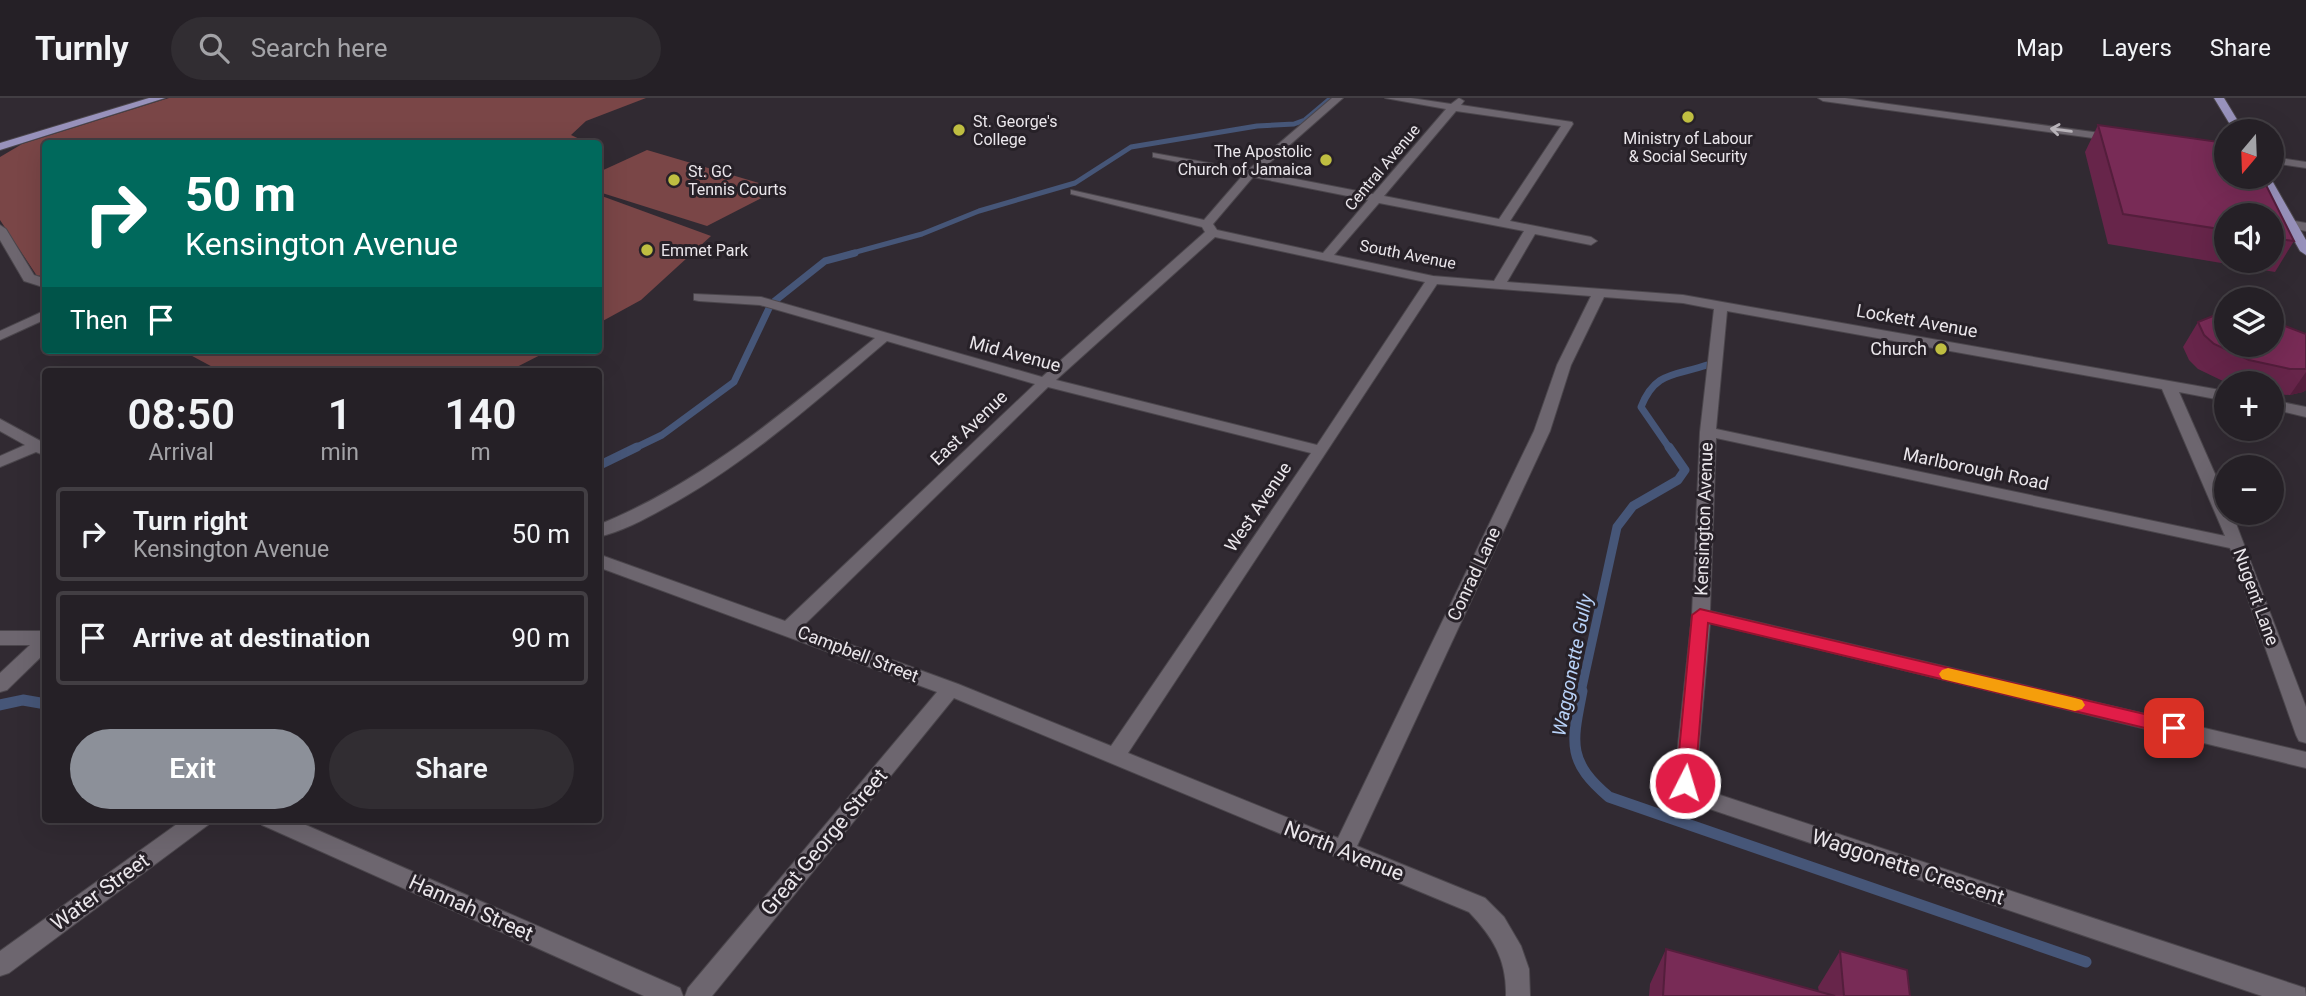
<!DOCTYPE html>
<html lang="en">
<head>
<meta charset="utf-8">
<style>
	:root { --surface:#252026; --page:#312d32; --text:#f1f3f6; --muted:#a3a3a7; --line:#423e43; --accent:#8c9099 }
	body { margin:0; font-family:Roboto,sans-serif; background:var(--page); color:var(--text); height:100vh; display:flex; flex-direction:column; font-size:26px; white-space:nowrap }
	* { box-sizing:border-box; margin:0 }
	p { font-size:23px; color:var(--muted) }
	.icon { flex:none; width:38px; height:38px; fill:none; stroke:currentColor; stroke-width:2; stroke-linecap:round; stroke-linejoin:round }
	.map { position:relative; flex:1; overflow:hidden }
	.sheet { position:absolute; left:42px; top:270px; width:560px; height:455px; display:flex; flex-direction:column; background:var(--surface); border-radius:7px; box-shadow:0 7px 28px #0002,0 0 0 2px var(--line) }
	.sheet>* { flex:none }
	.guide { position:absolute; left:42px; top:42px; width:560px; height:214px; border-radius:7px; box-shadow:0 7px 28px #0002,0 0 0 2px var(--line); background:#00695c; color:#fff; overflow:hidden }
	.needle { width:46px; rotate:199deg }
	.tools { position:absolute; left:2214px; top:21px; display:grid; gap:14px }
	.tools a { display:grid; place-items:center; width:70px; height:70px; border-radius:50%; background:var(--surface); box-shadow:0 7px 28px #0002,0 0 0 2px var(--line); font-size:35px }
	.pin { position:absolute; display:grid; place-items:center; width:60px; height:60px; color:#fff; margin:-30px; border-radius:14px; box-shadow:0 4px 10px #0006 }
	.me { position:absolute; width:77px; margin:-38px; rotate:5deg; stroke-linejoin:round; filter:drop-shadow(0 0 5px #0008) }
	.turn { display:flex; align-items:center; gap:24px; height:147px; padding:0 28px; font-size:32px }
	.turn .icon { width:91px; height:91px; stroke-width:2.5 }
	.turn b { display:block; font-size:49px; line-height:60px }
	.then { display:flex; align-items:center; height:66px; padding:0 28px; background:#0003; gap:14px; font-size:26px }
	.eta { display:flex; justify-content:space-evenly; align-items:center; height:119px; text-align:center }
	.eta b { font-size:42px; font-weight:600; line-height:49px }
	.button { display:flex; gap:14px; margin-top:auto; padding:14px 28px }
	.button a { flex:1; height:80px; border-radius:42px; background:var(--accent); color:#fff; font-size:28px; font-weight:600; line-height:80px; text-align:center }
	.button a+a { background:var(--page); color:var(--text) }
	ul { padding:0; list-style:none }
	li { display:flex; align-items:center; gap:21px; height:94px; margin:0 14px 10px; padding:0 14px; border:4px solid var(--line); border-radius:7px }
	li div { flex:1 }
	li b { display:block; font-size:26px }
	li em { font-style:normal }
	header { display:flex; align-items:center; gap:42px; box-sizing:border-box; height:98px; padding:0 35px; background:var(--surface); border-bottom:2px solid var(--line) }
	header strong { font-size:33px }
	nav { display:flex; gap:38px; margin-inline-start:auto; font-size:24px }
	.search { width:490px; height:63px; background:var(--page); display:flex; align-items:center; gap:18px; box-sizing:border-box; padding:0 24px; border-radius:38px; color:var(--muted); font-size:26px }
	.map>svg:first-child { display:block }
	.green { fill:#7a4647 }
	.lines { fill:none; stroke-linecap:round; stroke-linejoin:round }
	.stream-far3 { stroke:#465678; stroke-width:5 }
	.stream-far2 { stroke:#465678; stroke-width:7 }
	.stream-far1 { stroke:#465678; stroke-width:9 }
	.stream { stroke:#465678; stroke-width:11 }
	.minor-casing { stroke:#4b464c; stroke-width:2 }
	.major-casing { stroke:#4b464c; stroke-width:2 }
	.minor { fill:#6d666f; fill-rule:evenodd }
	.major { fill:#9892bc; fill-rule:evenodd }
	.wall { fill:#67254a; fill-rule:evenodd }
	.shaded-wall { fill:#541e3c }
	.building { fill:#782b56; stroke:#541e3c; stroke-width:2 }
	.oneway { stroke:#b8b3b9 }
	.route { fill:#e11d48; stroke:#92132f; stroke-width:2 }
	.slow { fill:#f59e0b }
	.poi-dot { fill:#bfbe41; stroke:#272128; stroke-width:2.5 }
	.labels { text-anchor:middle; stroke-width:6; stroke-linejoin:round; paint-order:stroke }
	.far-poi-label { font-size:16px; fill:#eae6eb; stroke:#272128; text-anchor:start }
	.far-street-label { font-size:16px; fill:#eae6eb; stroke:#272128 }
	.street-label { font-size:18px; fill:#eae6eb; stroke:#272128 }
	.poi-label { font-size:18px; fill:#eae6eb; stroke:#272128; text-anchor:end }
	.water-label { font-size:19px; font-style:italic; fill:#b8d2f8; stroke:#272128 }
	.near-street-label { font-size:21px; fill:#eae6eb; stroke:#272128 }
</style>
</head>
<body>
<header>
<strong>Turnly</strong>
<div class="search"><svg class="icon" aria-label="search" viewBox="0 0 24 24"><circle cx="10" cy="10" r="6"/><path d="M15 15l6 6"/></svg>Search here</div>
<nav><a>Map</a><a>Layers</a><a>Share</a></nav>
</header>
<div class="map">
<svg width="2306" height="898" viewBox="0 0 2306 898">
	<rect width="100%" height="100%" fill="#312a32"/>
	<path class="green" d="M169,0h477l-60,23 -15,14 17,8 -542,1 -1,131 -8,1 -37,-56v-63l22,-13z
		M647,52l132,39 -72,37 -108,-34v-20z
		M599,97l112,41 -70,64 -42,23z
		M181,252h369l-41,21h-289z"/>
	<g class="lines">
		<path class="stream-far3" d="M849,156l73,-20 57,-23 96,-28 56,-36 126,-21 37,-2 11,-4 26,-22"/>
		<path class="stream-far2" d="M633,351l29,-14 72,-53 37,-78 54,-43 30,-8
			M1670,351l-29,-42c14,-36 34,-31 66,-42"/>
		<path class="stream-far1" d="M598,368l39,-19
			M1581,594l36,-165 16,-21 45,-26 7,-10 -16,-23"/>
		<path class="stream" d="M1582,593c-10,51 -16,70 27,106l477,165
			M0,607l23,-5 23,4"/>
		<defs>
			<path id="minor" d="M1332,0h11l-84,74 114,22 73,-85 -61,-11h26l40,6 8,-6 5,3 -3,4 111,17 1,2 -63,97 81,16 6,4 -6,4 -56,-11 -28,48 176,13 543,96v10l-47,-9 47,107v14h6l74,194v36l-7,-2 -3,-6 -66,-187 -514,-110 -6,173 596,141v16l-596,-145 -14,160 12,8 588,194 9,3 1,8h-44l-570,-193 -11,-6 -7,-14 18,-168 8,-183 14,-123 -31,-6 -79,-6 -33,68 -21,66 -193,415 128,52 19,19 17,29 8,23 1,27h-24c1,-36 -13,-59 -37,-84l-515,-214 -242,298h-27l3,-8 249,-296 -339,-125v-13l187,67 250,-237 -148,-43c-71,60 -142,124 -224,168 -20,11 -42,23 -65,28v-12c106,-43 189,-116 277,-187l-115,-33 -61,-4 -5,-1v-6l67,3 281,80 163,-145 -3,-5 -131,-33v-4l133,30 39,-45 -90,-18v-4l95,17zM1456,13l105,15 -62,93 -115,-23zM1253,79l115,23 -45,53 -106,-23 -4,-6zM1379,105l145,28 -30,50 -61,-5 -99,-21zM1215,139l210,45 -108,163 -261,-65zM1437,186l154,12 -34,69 -23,66 -196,407 -210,-85zM1727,213l435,78 63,147 -509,-107zM1048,289l263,66 -200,293 -153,-62 -156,-57z
				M1818,0h27l270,37 5,3 -5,3 -292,-40z
				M2272,59l34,5v6l-34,-5z
				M2289,122l17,3v8l-21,-4 -2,-3z
				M0,127l6,4 28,46 12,4v9l-22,-7 -24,-41z
				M46,212v9l-46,21v-9z
				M2272,302l34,7v10l-34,-8z
				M0,321l46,25v12l-10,-4 -36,15v-11l25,-11 -25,-14z
				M0,533h46v21l-39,38 -7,2v-19l30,-28h-30z
				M184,721h27l-3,6 -199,148 -9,3v-25z
				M259,721h33l388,169 3,8h-39l-382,-171z"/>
			<path id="major" d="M149,0h16l-165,52v-7z
				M2214,0h10l20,33h-10z
				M2258,79h12l36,63v15l-6,-4z"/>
		</defs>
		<use href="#minor" class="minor-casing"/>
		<use href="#major" class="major-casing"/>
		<use href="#minor" class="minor"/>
		<use href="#major" class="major"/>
	</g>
	<path class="wall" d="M2098,27l128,18v34h36l32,64 -19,31 -167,-28 -23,-92zM2226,117h46v46h-46z
		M2198,224l108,12v56l-3,2 -13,3 -17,-1h-1v-11h-45l-29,-14 -9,-9 -6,-13z
		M1666,851l153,43 -1,-5 22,-36 70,45h-261l1,-12z"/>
	<path class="shaded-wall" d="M2306,274v18l-3,2 -13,3z"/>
	<path class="building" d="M2098,27l128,18v34h36l32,64 -22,-3v-23h-46v15l-103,-16z
		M2226,216v31h46v-24l34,13v35h-16l-41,-9 -35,-16 -10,-9 -6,-13 15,-6z
		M1666,851l169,47h-172z
		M1840,853l67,19 3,26h-66z"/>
	<defs><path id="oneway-shaft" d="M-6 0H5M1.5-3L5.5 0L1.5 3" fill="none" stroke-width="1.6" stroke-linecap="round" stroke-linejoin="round" transform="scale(1.75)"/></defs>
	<use class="oneway" href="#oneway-shaft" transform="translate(2061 32) rotate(-172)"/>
	<path class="route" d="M1700,511l474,112 7,2 3,5 -3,5 -7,2 -466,-112 -13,160 -3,6 -7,2 -6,-2 -3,-6 16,-168z"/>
	<path class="slow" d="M1948,570l127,30 7,2 3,5 -3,4 -7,2 -133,-32 -3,-5 3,-4z"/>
	<g class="poi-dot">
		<circle cx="1688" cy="19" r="7"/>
		<circle cx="959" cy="32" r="7"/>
		<circle cx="1326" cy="62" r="7"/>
		<circle cx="674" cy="82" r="7"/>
		<circle cx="647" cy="152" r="7"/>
		<circle cx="1941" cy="251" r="7"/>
	</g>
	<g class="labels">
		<g class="far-poi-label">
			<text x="973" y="29">St. George's<tspan x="973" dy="18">College</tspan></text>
			<text x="1688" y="46" text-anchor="middle">Ministry of Labour<tspan x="1688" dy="18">&amp; Social Security</tspan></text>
			<text x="1312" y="59" text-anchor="end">The Apostolic<tspan x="1312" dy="18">Church of Jamaica</tspan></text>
			<text x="688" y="79">St. GC<tspan x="688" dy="18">Tennis Courts</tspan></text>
			<text x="661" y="158">Emmet Park</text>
		</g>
		<g class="far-street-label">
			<text transform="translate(1382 69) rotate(-50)" y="6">Central Avenue</text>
			<text transform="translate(1408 156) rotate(11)" y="6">South Avenue</text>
		</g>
		<g class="street-label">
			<text transform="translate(1917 223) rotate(10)" y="6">Lockett Avenue</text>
			<text transform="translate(1015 256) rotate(15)" y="6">Mid Avenue</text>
			<text transform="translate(969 330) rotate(-44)" y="6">East Avenue</text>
			<text transform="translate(1976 371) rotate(12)" y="6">Marlborough Road</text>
			<text transform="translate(1258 409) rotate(-56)" y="6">West Avenue</text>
			<text transform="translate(1704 421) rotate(-88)" y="6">Kensington Avenue</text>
			<text transform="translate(1474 476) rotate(-65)" y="6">Conrad Lane</text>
			<text transform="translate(2256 499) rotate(70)" y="6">Nugent Lane</text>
			<text transform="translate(858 556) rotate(21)" y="6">Campbell Street</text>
		</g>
		<g class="poi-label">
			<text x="1927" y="257">Church</text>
		</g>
		<g class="water-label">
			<text transform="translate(1572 567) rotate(-79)" y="7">Waggonette Gully</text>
		</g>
		<g class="near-street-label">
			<text transform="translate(824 744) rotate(-50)" y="7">Great George Street</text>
			<text transform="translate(1344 753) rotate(22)" y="7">North Avenue</text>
			<text transform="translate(1908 769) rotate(18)" y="7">Waggonette Crescent</text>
			<text transform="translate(100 794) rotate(-36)" y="7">Water Street</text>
			<text transform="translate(471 810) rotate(24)" y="7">Hannah Street</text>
		</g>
	</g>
</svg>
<div class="tools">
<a><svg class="needle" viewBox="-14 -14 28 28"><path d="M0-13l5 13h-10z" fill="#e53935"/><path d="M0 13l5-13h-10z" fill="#a3a3a7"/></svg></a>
<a><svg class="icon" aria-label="sound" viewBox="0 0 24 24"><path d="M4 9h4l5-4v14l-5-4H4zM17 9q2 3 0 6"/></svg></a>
<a><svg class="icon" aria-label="layers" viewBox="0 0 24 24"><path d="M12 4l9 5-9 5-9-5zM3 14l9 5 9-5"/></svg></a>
<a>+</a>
<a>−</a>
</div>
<div class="pin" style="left:2174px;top:630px;background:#d93025"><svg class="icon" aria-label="arrive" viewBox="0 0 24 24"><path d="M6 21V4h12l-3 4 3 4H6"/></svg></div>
<svg class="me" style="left:1685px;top:685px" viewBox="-20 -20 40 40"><circle r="17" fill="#e11d48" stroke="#fff" stroke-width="3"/><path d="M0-11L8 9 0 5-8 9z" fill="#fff"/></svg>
<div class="guide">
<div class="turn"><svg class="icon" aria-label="right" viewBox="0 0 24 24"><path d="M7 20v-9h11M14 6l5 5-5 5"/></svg><div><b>50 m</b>Kensington Avenue</div></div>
<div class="then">Then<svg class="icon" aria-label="arrive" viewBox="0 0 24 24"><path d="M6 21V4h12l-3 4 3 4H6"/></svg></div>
</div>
<section class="sheet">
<div class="eta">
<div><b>08:50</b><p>Arrival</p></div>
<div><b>1</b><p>min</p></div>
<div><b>140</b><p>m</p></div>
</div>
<ul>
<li><svg class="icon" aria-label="right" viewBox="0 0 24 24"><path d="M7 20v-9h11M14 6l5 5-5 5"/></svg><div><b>Turn right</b><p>Kensington Avenue</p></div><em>50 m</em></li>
<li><svg class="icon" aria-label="arrive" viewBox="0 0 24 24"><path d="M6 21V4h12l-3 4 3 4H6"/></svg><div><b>Arrive at destination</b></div><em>90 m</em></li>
</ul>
<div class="button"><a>Exit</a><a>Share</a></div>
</section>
</div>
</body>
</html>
